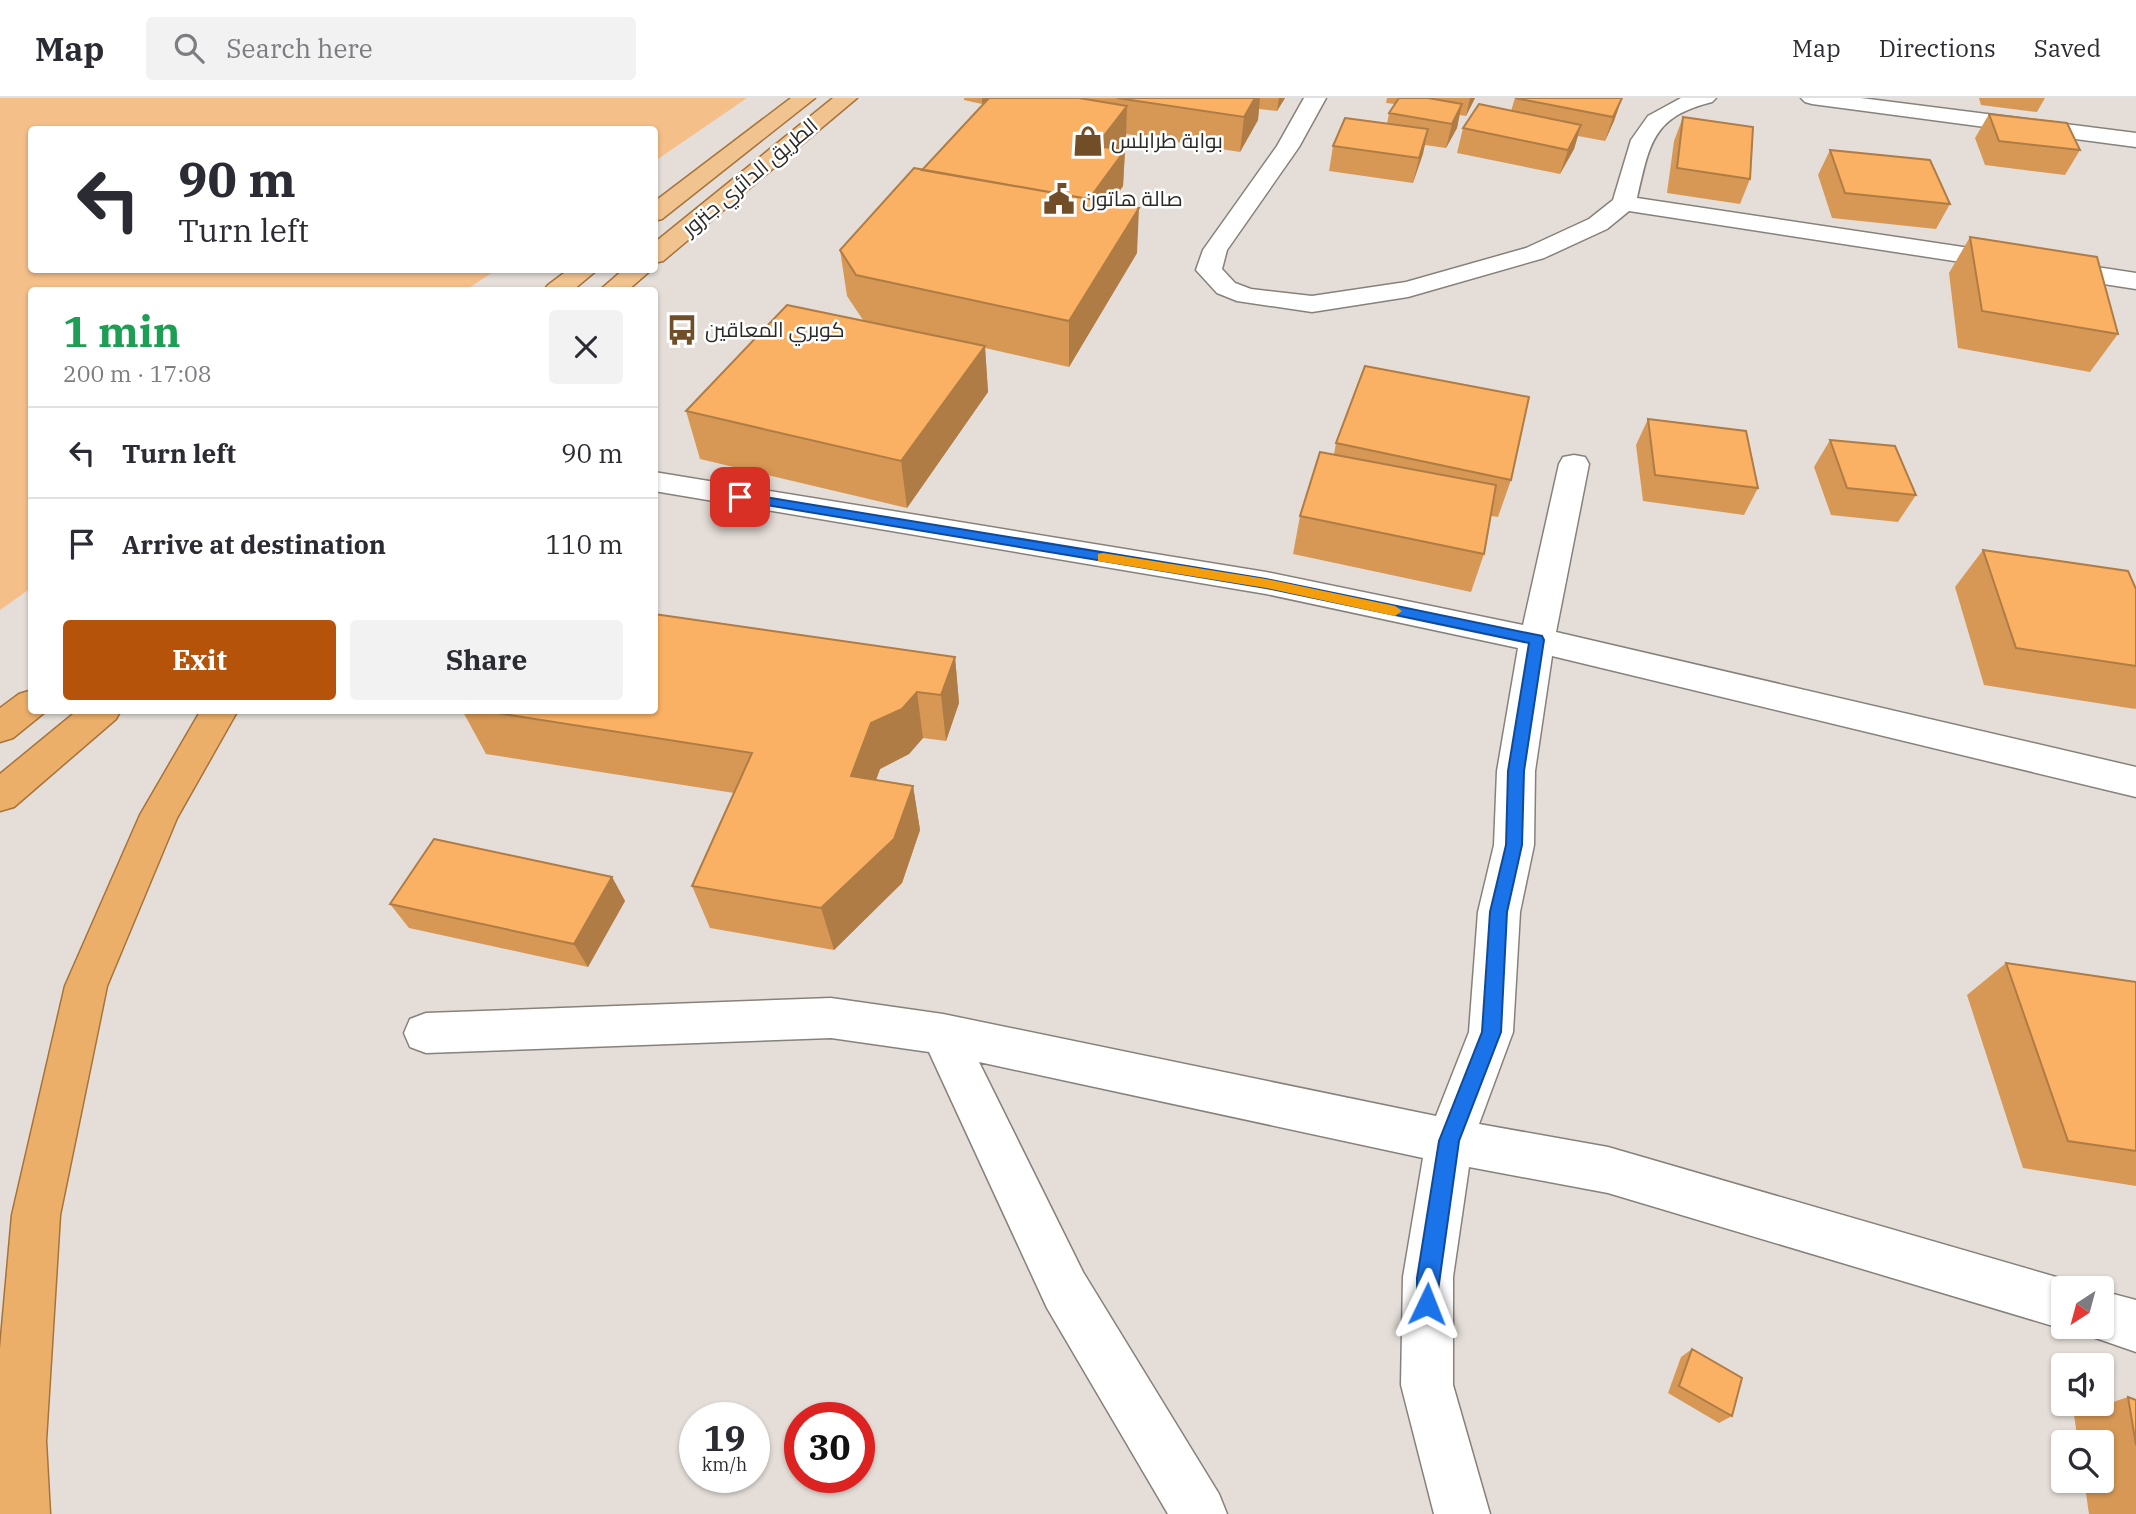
<!DOCTYPE html>
<html lang="en">
<head>
<meta charset="utf-8">
<style>
	:root { --surface:#fff; --page:#f2f2f3; --text:#2b2b33; --muted:#7c7c81; --line:#e1e1e2; --accent:#b45309 }
	body { margin:0; font-family:"IBM Plex Serif",Cairo,serif; background:var(--page); color:var(--text); height:100vh; display:flex; flex-direction:column; font-size:26px; white-space:nowrap }
	* { box-sizing:border-box; margin:0 }
	p { font-size:23px; color:var(--muted) }
	.icon { flex:none; width:38px; height:38px; fill:none; stroke:currentColor; stroke-width:2; stroke-linecap:round; stroke-linejoin:round }
	.map { position:relative; flex:1; overflow:hidden }
	.panel { position:absolute; left:28px; top:189px; width:630px; height:427px; display:flex; flex-direction:column; background:var(--surface); border-radius:7px; box-shadow:0 2px 5px #0004 }
	.panel>* { flex:none }
	.hud { position:absolute; left:28px; top:28px; width:630px; height:147px; border-radius:7px; box-shadow:0 2px 5px #0004; background:#fff; color:var(--text); overflow:hidden }
	.needle { width:46px; rotate:216deg }
	.buttons { position:absolute; left:2051px; top:1178px; display:grid; gap:14px }
	.buttons a { display:grid; place-items:center; width:63px; height:63px; border-radius:7px; background:var(--surface); box-shadow:0 2px 5px #0004; font-size:35px }
	.speed { position:absolute; left:679px; top:1304px; display:flex; gap:14px; font-size:35px; font-weight:700; text-align:center }
	.speed>* { display:grid; place-content:center; width:91px; height:91px; border-radius:50%; background:var(--surface); box-shadow:0 2px 5px #0004; line-height:1 }
	.speed small { font-size:18px; font-weight:400 }
	.speed .limit { border:10px solid #d22; background:#fff; color:#111 }
	.pin { position:absolute; display:grid; place-items:center; width:60px; height:60px; color:#fff; margin:-30px; border-radius:14px; box-shadow:0 4px 10px #0006 }
	.me { position:absolute; width:77px; margin:-38px; rotate:2deg; stroke-linejoin:round; filter:drop-shadow(0 0 5px #0008) }
	.turn { display:flex; align-items:center; gap:24px; height:147px; padding:0 35px; font-size:32px }
	.turn .icon { width:91px; height:91px; stroke-width:2.5 }
	.turn b { display:block; font-size:49px; line-height:60px }
	.round { display:grid; place-items:center; flex:none; width:74px; height:74px; border-radius:7px; background:var(--page) }
	.summary { display:flex; align-items:center; justify-content:space-between; height:119px; padding:0 35px }
	h1 { font-size:42px; font-weight:800; line-height:52px; color:#1e9e55 }
	.button { display:flex; gap:14px; margin-top:auto; padding:14px 35px }
	.button a { flex:1; height:80px; border-radius:7px; background:var(--accent); color:#fff; font-size:28px; font-weight:800; line-height:80px; text-align:center }
	.button a+a { background:var(--page); color:var(--text) }
	ul { padding:0; list-style:none }
	li { display:flex; align-items:center; gap:21px; height:91px; padding:0 35px; border-top:2px solid var(--line) }
	li div { flex:1 }
	li b { display:block; font-size:26px }
	li em { font-style:normal }
	header { display:flex; align-items:center; gap:42px; box-sizing:border-box; height:98px; padding:0 35px; background:var(--surface); border-bottom:2px solid var(--line) }
	header strong { font-size:33px }
	nav { display:flex; gap:38px; margin-inline-start:auto; font-size:24px }
	.search { width:490px; height:63px; background:var(--page); display:flex; align-items:center; gap:18px; box-sizing:border-box; padding:0 24px; border-radius:7px; color:var(--muted); font-size:26px }
	.map>svg:first-child { display:block }
	.green { fill:#f5bf89 }
	.lines { fill:none; stroke-linecap:round; stroke-linejoin:round }
	.minor-casing { stroke:#87817b; stroke-width:3 }
	.primary-casing { stroke:#a6733a; stroke-width:3 }
	.trunk-casing { stroke:#a6733a; stroke-width:3 }
	.minor { fill:#fff; fill-rule:evenodd }
	.primary { fill:#f1c38f; fill-rule:evenodd }
	.trunk { fill:#ecaf6a; fill-rule:evenodd }
	.wall { fill:#d79855 }
	.shaded-wall { fill:#af7c45 }
	.building { fill:#fab163; stroke:#af7c45; stroke-width:2 }
	.route { fill:#1a73e8; stroke:#114b97; stroke-width:2 }
	.slow { fill:#f59e0b }
	.labels { text-anchor:middle; stroke-width:5; stroke-linejoin:round; paint-order:stroke }
	.far-poi-label { font-size:21px; fill:#2c2a27; stroke:#fff; text-anchor:start }
	.far-street-label { font-size:21px; fill:#2c2a27; stroke:#fff }
</style>
</head>
<body>
<header>
<strong>Map</strong>
<div class="search"><svg class="icon" aria-label="search" viewBox="0 0 24 24"><circle cx="10" cy="10" r="6"/><path d="M15 15l6 6"/></svg>Search here</div>
<nav><a>Map</a><a>Directions</a><a>Saved</a></nav>
</header>
<div class="map">
<svg width="2136" height="1416" viewBox="0 0 2136 1416">
	<rect width="100%" height="100%" fill="#e5ded8"/>
	<path class="green" d="M0,0h747l-92,63 -1,-31h-622v140h464l-30,20h-434l-1,298 -31,22z"/>
	<g class="lines">
		<defs>
			<path id="minor" d="M1304,0h22l-27,49 -72,103 -5,19 13,14 16,6 61,7 94,-14 120,-34 63,-29 24,-19 18,-60 17,-24 33,-18h35l-4,4c-60,15 -62,41 -75,96l499,75v16l-507,-78 -22,18 -63,29 -136,39 -96,15 -75,-11 -20,-8 -21,-23 7,-20 74,-104z
				M1801,0h60l275,35v14l-324,-43 -7,-2z
				M1574,357l11,2 4,7 -33,168 580,135v30l-584,-141 -17,115 -1,74 -14,67 -7,120 -34,92 129,23 455,132 19,9h-19v38h7l-7,3 -455,-136 -139,-26 -16,110v108l37,129h-56l-33,-129 2,-108 20,-119 -444,-96 104,210 136,222 8,20h-59l-121,-206 -118,-256 -98,-14 -405,15 -16,-6 -6,-14 6,-14 16,-6 405,-15 112,16 493,102 33,-84 9,-120 16,-67 3,-74 21,-123 -252,-54 -612,-103v-19l612,100 257,53 36,-161 4,-7z
				M2102,1193l34,9v52l-52,-18 -3,-8h21z"/>
			<path id="primary" d="M791,0h24l-153,121 -8,2v-19z
				M833,0h24l-194,163 -9,2v-20z
				M568,172h29l-24,20h-29l4,-5z
				M623,172h28l-23,20h-28z"/>
			<path id="trunk" d="M32,592v20h14l-1,2 -32,26 -13,4v-34l19,-14z
				M78,612h43l-5,9 -102,88 -14,4v-37z
				M201,612h37l-61,108 -70,168 -47,229 -14,226 4,73h-50v-165l12,-134 53,-229 75,-171z"/>
		</defs>
		<use href="#minor" class="minor-casing"/>
		<use href="#primary" class="primary-casing"/>
		<use href="#trunk" class="trunk-casing"/>
		<use href="#minor" class="minor"/>
		<use href="#primary" class="primary"/>
		<use href="#trunk" class="trunk"/>
	</g>
	<path class="wall" d="M964,0h321l-8,13 -18,-2 -1,11 -18,32 -114,-18v6l-7,9 6,1 -2,36 -12,17 26,50 -68,114 -84,-19 3,44 -81,116 -207,-49 -14,-48 177,-91 -16,-24 -7,-46 82,-80 67,-71 -7,5 -18,-4z
		M1387,0h88l-9,18 -7,-1 -2,13 -11,20 -21,-3 -12,38 -84,-12 4,-25 54,-22 2,-11 6,-9 -9,-1z
		M1515,0h107l-8,23 -9,20 -27,-5 -4,13 -14,25 -103,-21 6,-25 48,-17z
		M1979,0h66l-8,14 -56,-7z
		M1989,16l91,36 -15,25 -80,-10 -10,-27z
		M1683,19l67,62 -10,25 -73,-11 7,-52z
		M1830,52l120,54 -14,25 -104,-11 -14,-43z
		M1970,139l148,97 -28,38 -132,-24 -9,-75z
		M1648,321l110,69 -14,27 -101,-14 -7,-56z
		M1830,342l86,55 -18,27 -67,-7 -17,-48z
		M1336,345l175,37 -13,37 -7,-1 -7,38 -13,38 -178,-38 7,-38 34,-62z
		M1983,452l153,116v42l-1,1 -151,-24 -29,-98z
		M955,559l4,46 -13,38 -23,-3 -14,16 -29,15 -4,11 37,6 7,44 -18,53 -68,67 -124,-22 -18,-42 42,-93 -248,-39 -24,-44h192z
		M612,779l13,24 -37,66 -179,-39 -19,-24z
		M2006,865l130,19v204l-113,-18 -56,-173z
		M1692,1251l40,67 -13,7 -51,-30 13,-36z
		M2128,1299l8,3v114h-47l-5,-34h18v-38h-24l-4,-27z"/>
	<path class="shaded-wall" d="M982,0h7l-7,6z
		M1255,0h5l-2,22 -18,32 4,-35z
		M1279,0h6l-8,13z
		M1470,0h5l-9,18z
		M1622,0l-8,23 -9,20 8,-24z
		M1462,6l-5,24 -11,20 6,-24z
		M1127,8l-1,34 -31,41 1,-35z
		M1581,27l-7,24 -14,25 8,-24z
		M1428,31l-5,25 -10,29 6,-25z
		M1125,52l-2,36 -40,57v-36z
		M1139,110l-2,45 -68,114v-46z
		M985,248l3,46 -81,116 -6,-47z
		M955,559l4,46 -13,38 -5,-46z
		M917,594l6,46 -14,16 -29,15 -19,52 -10,-45 20,-53z
		M913,688l7,44 -18,53 -68,67 -13,-42z
		M612,779l13,24 -37,66 -14,-23z"/>
	<path class="building" d="M989,0h90l48,8 -31,40 29,4 -36,49 -167,-29z
		M1117,0h138l-11,19z
		M1399,0h29l34,6 -10,20 -63,-11z
		M1515,0h107l-9,19z
		M1479,6l102,21 -13,25 -105,-22z
		M1989,16l78,9 13,27 -81,-9z
		M1683,19l70,10 -3,52 -73,-11z
		M1345,20l83,11 -9,29 -86,-12z
		M1830,52l100,10 20,44 -105,-11z
		M914,70l225,40 -70,113 -213,-46 -16,-25z
		M1970,139l127,20 21,77 -136,-23z
		M787,207l198,41 -84,115 -215,-50z
		M1365,268l164,31 -18,83 -175,-37z
		M1648,321l98,12 12,57 -103,-13z
		M1830,342l65,6 21,49 -69,-7z
		M1320,354l176,33 -12,69 -184,-38z
		M1983,452l145,21 8,18v77l-120,-18z
		M654,516l301,43 -14,38 -24,-3 -15,17 -31,14 -20,53 62,10 -19,53 -73,69 -129,-22 60,-133 -274,-43h176z
		M434,741l178,38 -38,67 -184,-40z
		M2006,865l130,19v169l-68,-10z
		M1692,1251l50,29 -10,38 -53,-30z
		M2128,1299l8,3v45z"/>
	<path class="route" d="M740,395l526,86 276,57 2,4 -20,131 -2,74 -15,67 -6,120 -42,109 -24,171 -8,3 -7,-3 -3,-8v-26l22,-137 43,-109 8,-120 16,-67 2,-74 21,-128 -263,-55 -530,-88v-6z"/>
	<path class="slow" d="M1103,455l163,26 129,27 7,5 -7,5 -129,-28 -168,-27v-7z"/>
	<defs>
		<symbol id="shop-bare" viewBox="-9 -9 18 18"><path d="M-5-2.5h2.3a2.7 3.5 0 0 1 5.4 0H5L5.5 6h-11ZM-1.5-2.5h3a1.5 2.3 0 0 0-3 0Z" fill="#714e27" stroke="#fff" stroke-width="2.5" paint-order="stroke"/></symbol>
		<symbol id="civic-bare" viewBox="-9 -9 18 18"><path d="M-.6-6.5H3V-4.5H.6V-3L4-1V1h2V6H-6V1h2V-1L-.6-3ZM-1.2 2.5V6h2.4V2.5Z" fill="#714e27" stroke="#fff" stroke-width="2.5" paint-order="stroke"/></symbol>
		<symbol id="bus-bare" viewBox="-9 -9 18 18"><path d="M-5-6H5V4H4V6H2V4H-2V6H-4V4H-5ZM-3.5-4V0h7V-4ZM-3.5 1.2v1.5H-2V1.2ZM2 1.2v1.5H3.5V1.2Z" fill="#714e27" stroke="#fff" stroke-width="2.5" paint-order="stroke"/></symbol>
	</defs>
	<g fill-rule="evenodd">
		<use href="#shop-bare" x="1066" y="21" width="44" height="44"/>
		<use href="#civic-bare" x="1037" y="79" width="44" height="44"/>
		<use href="#bus-bare" x="660" y="210" width="44" height="44"/>
	</g>
	<g class="labels">
		<g class="far-poi-label">
			<text x="1111" y="50">بوابة طرابلس</text>
			<text x="1082" y="108">صالة هاتون</text>
			<text x="705" y="239">كوبري المعاقين</text>
		</g>
		<g class="far-street-label">
			<text transform="translate(750 79) rotate(-40)" y="7">الطريق الدائري جنزور</text>
		</g>
	</g>
</svg>
<div class="buttons">
<a><svg class="needle" viewBox="-14 -14 28 28"><path d="M0-13l5 13h-10z" fill="#e53935"/><path d="M0 13l5-13h-10z" fill="#7c7c81"/></svg></a>
<a><svg class="icon" aria-label="sound" viewBox="0 0 24 24"><path d="M4 9h4l5-4v14l-5-4H4zM17 9q2 3 0 6"/></svg></a>
<a><svg class="icon" aria-label="search" viewBox="0 0 24 24"><circle cx="10" cy="10" r="6"/><path d="M15 15l6 6"/></svg></a>
</div>
<div class="speed"><div>19<small>km/h</small></div><div class="limit">30</div></div>
<div class="pin" style="left:740px;top:399px;background:#d93025"><svg class="icon" aria-label="arrive" viewBox="0 0 24 24"><path d="M6 21V4h12l-3 4 3 4H6"/></svg></div>
<svg class="me" style="left:1427px;top:1206px" viewBox="-20 -20 40 40"><path d="M0-17L14 15 0 8-14 15z" fill="#1a73e8" stroke="#fff" stroke-width="4"/></svg>
<div class="hud">
<div class="turn"><svg class="icon" aria-label="left" viewBox="0 0 24 24"><path d="M17 20v-9H6M10 6l-5 5 5 5"/></svg><div><b>90 m</b>Turn left</div></div>
</div>
<section class="panel">
<div class="summary"><div><h1>1 min</h1><p>200 m · 17:08</p></div><a class="round"><svg class="icon" aria-label="close" viewBox="0 0 24 24"><path d="M6 6l12 12M18 6L6 18"/></svg></a></div>
<ul>
<li><svg class="icon" aria-label="left" viewBox="0 0 24 24"><path d="M17 20v-9H6M10 6l-5 5 5 5"/></svg><div><b>Turn left</b></div><em>90 m</em></li>
<li><svg class="icon" aria-label="arrive" viewBox="0 0 24 24"><path d="M6 21V4h12l-3 4 3 4H6"/></svg><div><b>Arrive at destination</b></div><em>110 m</em></li>
</ul>
<div class="button"><a>Exit</a><a>Share</a></div>
</section>
</div>
</body>
</html>
